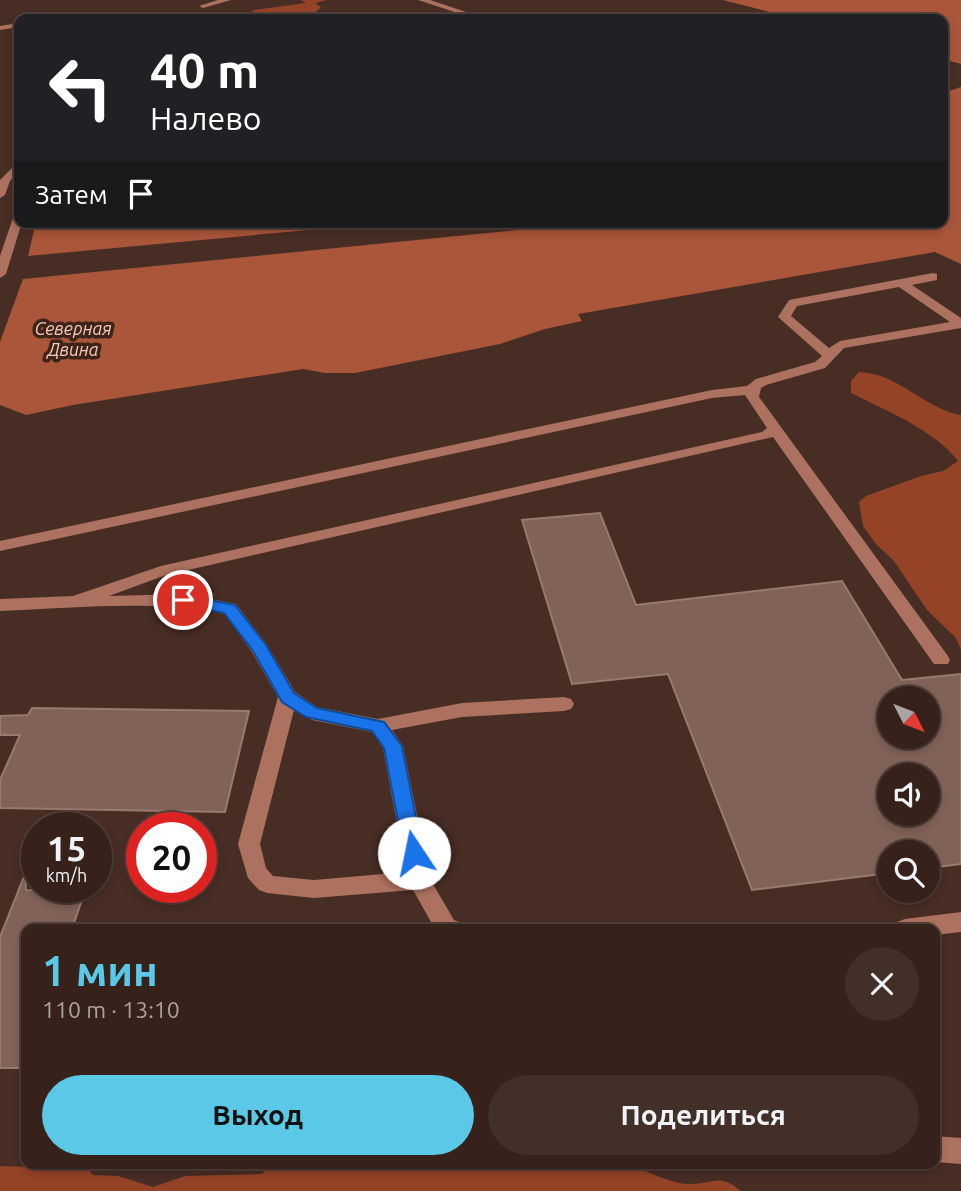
<!DOCTYPE html>
<html lang="ru">
<head>
<meta charset="utf-8">
<style>
	:root { --surface:#36221b; --page:#412f28; --text:#f1f3f6; --muted:#aaa4a3; --line:#503f3a; --accent:#5ac8e6 }
	body { margin:0; font-family:Ubuntu,sans-serif; background:var(--page); color:var(--text); height:100vh; display:flex; flex-direction:column; font-size:26px; white-space:nowrap }
	* { box-sizing:border-box; margin:0 }
	p { font-size:23px; color:var(--muted) }
	.icon { flex:none; width:38px; height:38px; fill:none; stroke:currentColor; stroke-width:2; stroke-linecap:round; stroke-linejoin:round }
	.map { position:relative; flex:1; overflow:hidden }
	.details { position:absolute; left:21px; top:924px; width:919px; height:245px; display:flex; flex-direction:column; background:var(--surface); border-radius:14px; box-shadow:0 4px 10px #0003,0 0 0 2px var(--line) }
	.details>* { flex:none }
	.banner { position:absolute; left:14px; top:14px; width:934px; height:214px; border-radius:14px; box-shadow:0 4px 10px #0003,0 0 0 2px var(--line); background:#202124; color:#fff; overflow:hidden }
	.needle { width:46px; rotate:132deg }
	.fabs { position:absolute; left:877px; top:686px; display:grid; gap:14px }
	.fabs a { display:grid; place-items:center; width:63px; height:63px; border-radius:50%; background:var(--surface); box-shadow:0 4px 10px #0003,0 0 0 2px var(--line); font-size:35px }
	.speed { position:absolute; left:21px; top:812px; display:flex; gap:14px; font-size:35px; font-weight:700; text-align:center }
	.speed>* { display:grid; place-content:center; width:91px; height:91px; border-radius:50%; background:var(--surface); box-shadow:0 4px 10px #0003,0 0 0 2px var(--line); line-height:1 }
	.speed small { font-size:18px; font-weight:400 }
	.speed .limit { border:10px solid #d22; background:#fff; color:#111 }
	.pin { position:absolute; display:grid; place-items:center; width:60px; height:60px; color:#fff; margin:-30px; border:4px solid #fff; border-radius:50%; box-shadow:0 2px 7px #0007 }
	.me { position:absolute; width:77px; margin:-38px; rotate:349deg; stroke-linejoin:round; filter:drop-shadow(0 0 5px #0008) }
	.turn { display:flex; align-items:center; gap:24px; height:147px; padding:0 21px; font-size:32px }
	.turn .icon { width:91px; height:91px; stroke-width:2.5 }
	.turn b { display:block; font-size:49px; line-height:60px }
	.then { display:flex; align-items:center; height:66px; padding:0 21px; background:#0003; gap:14px; font-size:26px }
	.round { display:grid; place-items:center; flex:none; width:74px; height:74px; border-radius:37px; background:var(--page) }
	.summary { display:flex; align-items:center; justify-content:space-between; height:119px; padding:0 21px }
	h1 { font-size:42px; font-weight:700; line-height:52px; color:var(--accent) }
	.primary-button { display:flex; gap:14px; margin-top:auto; padding:14px 21px }
	.primary-button a { flex:1; height:80px; border-radius:42px; background:var(--accent); color:#111; font-size:28px; font-weight:700; line-height:80px; text-align:center }
	.primary-button a+a { background:var(--page); color:var(--text) }
	.map>svg:first-child { display:block }
	.forest { fill:#944327 }
	.water { fill:#a9563a }
	.building { fill:#816258; stroke:#9a7a6f; stroke-width:2; fill-rule:evenodd }
	.lines { fill:none; stroke-linecap:round; stroke-linejoin:round }
	.minor { fill:#ac725f; fill-rule:evenodd }
	.route { fill:#1a73e8; stroke:#114b97; stroke-width:2 }
	.labels { text-anchor:middle; stroke-width:7; stroke-linejoin:round; paint-order:stroke }
	.far-water-label { font-size:18px; font-style:italic; fill:#f8c8b8; stroke:#3d231a }
</style>
</head>
<body>
<div class="map">
<svg width="961" height="1191" viewBox="0 0 961 1191">
	<rect width="100%" height="100%" fill="#482d24"/>
	<path class="forest" d="M301,0h26l-12,3 6,4 -6,6h-33l-30,5 -6,-2 8,-6 52,-7z
		M859,372c42,2 63,36 102,43v235l-5,-12 -29,-28 -33,-49 -18,-17 -13,-18 -4,-24 7,-6 55,-20 22,-5 15,-10c-22,-30 -75,-52 -107,-68v-12z
		M45,1164h39l9,11 25,1 35,11 32,-11 76,-2 16,-10h352c18,7 40,19 59,20 25,1 30,-12 53,7h-741v-25l30,1z"/>
	<path class="water" d="M723,0h238v64l-18,-5v-40h-146z
		M961,87v177l-26,-12 -357,62 4,7 -37,8 -45,15 -145,29h-30l-22,-4 -230,36 -47,10 -26,-10v-63l23,-63 505,-50 -2,-3 -39,4v-8h456v-129z
		M36,222h359l-367,34z"/>
	<path class="building" d="M600,513l36,92 206,-24 60,99 59,-6v190l-33,4v-16h-39v21l-137,17 -84,-216 -96,10 -50,-164zM889,698h39v39h-39zM889,775h39v39h-39z
		M32,708l217,3 -24,101 -225,-4v-28l20,-45h-20v-19l28,-1z
		M25,874l1,16 59,1 -13,38h-46v131l-3,8h-23v-131z"/>
	<g class="lines">
		<path class="minor" d="M218,0h13l-28,8 -4,-2z
			M418,0h12l57,19h-11z
			M192,12h35l25,7 -63,-3z
			M684,14l3,4 -18,1 1,-2z
			M19,23v4l-19,3v-4z
			M19,161v9l-9,11 -5,14 -5,3v-18z
			M19,212v10h3l-16,52 -6,4v-22l14,-41z
			M933,273l4,1v6l-25,5 49,33v10l-117,20 -19,20 -59,17 -5,3 -2,9 189,259 2,4 -2,4h-14l-161,-227 -607,138 -57,21 74,-2 53,10 31,41 28,47 22,15 61,12 84,-16 102,-6 7,2 3,5 -3,5 -7,2 -102,6 -70,13 11,16 27,133 24,41 5,2 3,7h-27l-22,-39 -99,8 -47,-5 -8,-3 -11,-12 -10,-34 40,-147 -26,-45 -28,-39c-74,-13 -149,-5 -224,-2v-12l73,-3 88,-30 601,-134 5,-4 -22,-33 -33,3 -712,153v-10l712,-151 35,-4 9,-7 59,-17 7,-6 -44,-39 11,-17zM899,287l51,35 -110,19 -11,7 -38,-32 6,-10zM294,710l18,10 60,12 11,16 23,124 -92,8 -41,-4 -7,-8 -6,-24z
			M961,912v20l-27,3v-6h-41l4,-7 8,-3z
			M934,1136l27,2v26l-27,-2z"/>
	</g>
	<path class="route" d="M183,595l52,10 31,40 28,48 23,15 67,14 18,24 21,107 -2,6 -7,2 -8,-2 -2,-6 -20,-105 -12,-17 -66,-14 -24,-15 -29,-51 -29,-38 -47,-9 -2,-4z"/>
	<g class="labels">
		<g class="far-water-label">
			<text x="73" y="335">Северная<tspan x="73" dy="21">Двина</tspan></text>
		</g>
	</g>
</svg>
<div class="fabs">
<a><svg class="needle" viewBox="-14 -14 28 28"><path d="M0-13l5 13h-10z" fill="#e53935"/><path d="M0 13l5-13h-10z" fill="#aaa4a3"/></svg></a>
<a><svg class="icon" aria-label="sound" viewBox="0 0 24 24"><path d="M4 9h4l5-4v14l-5-4H4zM17 9q2 3 0 6"/></svg></a>
<a><svg class="icon" aria-label="search" viewBox="0 0 24 24"><circle cx="10" cy="10" r="6"/><path d="M15 15l6 6"/></svg></a>
</div>
<div class="speed"><div>15<small>km/h</small></div><div class="limit">20</div></div>
<div class="pin" style="left:183px;top:600px;background:#d93025"><svg class="icon" aria-label="arrive" viewBox="0 0 24 24"><path d="M6 21V4h12l-3 4 3 4H6"/></svg></div>
<svg class="me" style="left:414px;top:853px" viewBox="-20 -20 40 40"><circle r="19" fill="#fff"/><path d="M0-13L10 11 0 6-10 11z" fill="#1a73e8"/></svg>
<div class="banner">
<div class="turn"><svg class="icon" aria-label="left" viewBox="0 0 24 24"><path d="M17 20v-9H6M10 6l-5 5 5 5"/></svg><div><b>40 m</b>Налево</div></div>
<div class="then">Затем<svg class="icon" aria-label="arrive" viewBox="0 0 24 24"><path d="M6 21V4h12l-3 4 3 4H6"/></svg></div>
</div>
<section class="details">
<div class="summary"><div><h1>1 мин</h1><p>110 m · 13:10</p></div><a class="round"><svg class="icon" aria-label="close" viewBox="0 0 24 24"><path d="M6 6l12 12M18 6L6 18"/></svg></a></div>
<div class="primary-button"><a>Выход</a><a>Поделиться</a></div>
</section>
</div>
</body>
</html>
